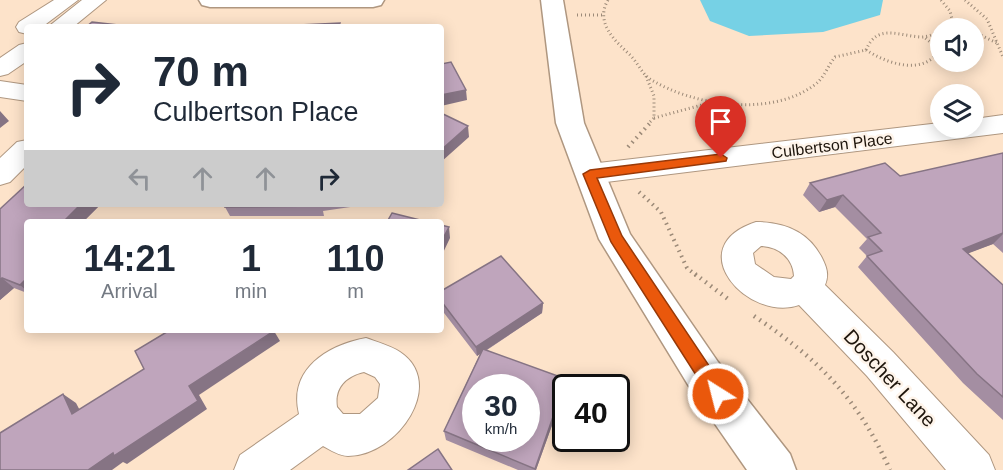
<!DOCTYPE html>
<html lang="en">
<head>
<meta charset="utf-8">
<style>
	:root { --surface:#fff; --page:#f2f2f3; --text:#1f2937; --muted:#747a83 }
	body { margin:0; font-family:Helvetica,sans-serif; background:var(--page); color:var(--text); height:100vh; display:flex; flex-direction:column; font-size:22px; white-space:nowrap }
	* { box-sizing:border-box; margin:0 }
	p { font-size:20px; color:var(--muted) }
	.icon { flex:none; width:33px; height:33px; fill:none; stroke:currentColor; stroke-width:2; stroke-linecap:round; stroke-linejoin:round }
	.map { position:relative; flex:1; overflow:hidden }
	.panel { position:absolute; left:24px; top:219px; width:420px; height:114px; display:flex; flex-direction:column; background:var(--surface); border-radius:6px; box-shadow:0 3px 15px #0003 }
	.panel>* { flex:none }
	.hud { position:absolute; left:24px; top:24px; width:420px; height:183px; border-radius:6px; box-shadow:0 3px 15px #0003; background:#fff; color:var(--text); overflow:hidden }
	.tools { position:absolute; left:930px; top:18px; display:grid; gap:12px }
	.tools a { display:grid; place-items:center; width:54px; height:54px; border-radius:50%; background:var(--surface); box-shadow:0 3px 15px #0003; font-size:30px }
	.speed { position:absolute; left:462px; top:374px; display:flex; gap:12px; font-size:30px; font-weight:700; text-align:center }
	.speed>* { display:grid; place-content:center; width:78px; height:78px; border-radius:50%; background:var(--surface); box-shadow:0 3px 15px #0003; line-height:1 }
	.speed small { font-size:15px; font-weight:400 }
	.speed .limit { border:3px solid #111; border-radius:9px; background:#fff; color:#111 }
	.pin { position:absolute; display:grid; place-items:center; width:51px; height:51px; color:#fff; margin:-62px -26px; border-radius:50% 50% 50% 0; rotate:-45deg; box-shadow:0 0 6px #0007 }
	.pin .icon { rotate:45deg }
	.me { position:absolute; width:66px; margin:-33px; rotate:324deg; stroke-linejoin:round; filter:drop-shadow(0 0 4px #0008) }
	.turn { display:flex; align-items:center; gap:21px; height:126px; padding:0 30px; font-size:27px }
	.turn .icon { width:78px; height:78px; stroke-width:2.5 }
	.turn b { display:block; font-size:42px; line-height:51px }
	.lanes { display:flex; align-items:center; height:57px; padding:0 30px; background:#0003; justify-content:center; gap:30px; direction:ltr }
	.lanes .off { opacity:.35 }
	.eta { display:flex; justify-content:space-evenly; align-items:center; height:102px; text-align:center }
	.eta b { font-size:36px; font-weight:700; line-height:42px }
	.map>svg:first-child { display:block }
	.water { fill:#76d1e5 }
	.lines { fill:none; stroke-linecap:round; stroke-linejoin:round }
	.street-casing { stroke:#af9780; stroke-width:2 }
	.secondary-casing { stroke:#af9780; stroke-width:3 }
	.path-far2 { stroke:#9c8a78; stroke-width:3; stroke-dasharray:1 3; stroke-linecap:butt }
	.path-far1 { stroke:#9c8a78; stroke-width:4; stroke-dasharray:1.5 4.5; stroke-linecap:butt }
	.path { stroke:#9c8a78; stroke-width:4.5; stroke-dasharray:1.5 5; stroke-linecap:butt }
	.street { fill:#fff; fill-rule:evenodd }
	.secondary { fill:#fff; fill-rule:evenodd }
	.wall { fill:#a48ea2 }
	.shaded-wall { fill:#867484 }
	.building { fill:#bfa5bc; stroke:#867484; stroke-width:1.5; fill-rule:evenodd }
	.route { fill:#ea580c; stroke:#983908; stroke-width:1.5 }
	.labels { text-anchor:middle; stroke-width:5; stroke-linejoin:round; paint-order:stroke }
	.street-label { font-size:16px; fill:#1e150c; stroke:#fef4ea }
	.near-street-label { font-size:20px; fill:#1e150c; stroke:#fef4ea }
</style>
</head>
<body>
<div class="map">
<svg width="1003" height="470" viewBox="0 0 1003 470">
	<rect width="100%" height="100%" fill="#fde3ca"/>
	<path class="water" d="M700,0h183l-3,15 -57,17 -74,4 -39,-15z"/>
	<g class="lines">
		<defs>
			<path id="street" d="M54,0h24l-36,27h-15v7l-8,-2 -3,-5 3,-5z
				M82,0h24l-33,27h-25z
				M27,43v18l-19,13 -8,2v-18l19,-13z
				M0,81l27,4v16l-27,-4z
				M1003,115v18l-413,51 -10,-3 -4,-7 4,-7 10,-3 350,-41v5h34v-9z
				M27,140v25l-17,17 -10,3v-27l17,-16z
				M756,222c29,0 53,10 66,36 5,10 7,17 3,27l68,67 96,103 6,15h-49l-79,-94 -68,-71c-50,18 -120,-58 -43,-83zM761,246c18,1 32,12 33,30l-3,3 -17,-2 -19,-13 -2,-11z
				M366,338c11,4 25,8 34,14 47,31 -2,104 -52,104 -8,0 -18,-6 -25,-10l-33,24h-56l6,-15 59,-41c-11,-45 29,-69 67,-76zM364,372l11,5 5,7 -2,14 -18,16h-17l-6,-7c-3,-19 9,-31 27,-35z"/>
			<path id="secondary" d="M199,0h185l-3,5 -8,2h-163l-8,-2z
				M541,0h22l21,123 46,111 88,128 72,92 6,16h-49l-57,-82 -91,-149 -43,-116z"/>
		</defs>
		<use href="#street" class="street-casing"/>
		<use href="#secondary" class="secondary-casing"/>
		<path class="path-far2" d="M608,0c-13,22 6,40 21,54 8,7 12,19 21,25 43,27 120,38 163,7 11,-7 14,-19 22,-29l31,-7c11,-27 33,-14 55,-13 7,0 13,-3 19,-6
			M941,0l9,11 2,8 -6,9
			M965,0l22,19 16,38
			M577,15h26
			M949,27l11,1
			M974,32l23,11
			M866,50c22,14 57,26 74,0l-16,-13
			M646,76l8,20v22l-4,4
			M654,118l55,-15"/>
		<path class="path-far1" d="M628,147l24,-26
			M639,192l22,20 26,56 10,8"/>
		<path class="path" d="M695,274l33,25
			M754,316c64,43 104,82 136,154"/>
		<use href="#street" class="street"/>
		<use href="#secondary" class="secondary"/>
	</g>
	<path class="wall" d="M1003,153v100l-10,-9 -25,9 35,32v135l-40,-37 -105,-116 9,-11 -8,-8 8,-9 -32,-32 -16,5 -16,-17 7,-12 90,-7z
		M101,204l-18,18h-56v71l-13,-5 -14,12v-91z
		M226,204h145l-48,7 1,5h-94l-5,-9z
		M441,291l102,12 -1,10 -55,37 78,39 -29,81h-18l-72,-30 -2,-9 36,-77 -3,2 -36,-47z"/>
	<path class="shaded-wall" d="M466,90l1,10 -26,6v-11z
		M0,111l9,10 -9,7z
		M468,126l1,11 -28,25v-12z
		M843,195l-8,12 -16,5 8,-12z
		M81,204h20l-18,18h-20z
		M449,227l1,11 -9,19v-15z
		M1003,233v1l-10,10 -42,16 12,-11z
		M2,278l12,10 -14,12v-20z
		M27,278v13l-7,-6z
		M543,303l-1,10 -65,43 -1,-9z
		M274,331l6,10 -81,54 8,14 -80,55 -4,-2 -11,8h-24l101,-84z
		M566,379l-1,10 -29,81h-1z
		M63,394l13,9 10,19 -14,-8z"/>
	<path class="building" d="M92,22l44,5h-50z
		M340,23l-1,3h59l-100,1 1,-2z
		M451,62l15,28 -25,5v-31z
		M441,113l27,13 -27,24z
		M1003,153v80l-40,16 40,36v112l-26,-23 -110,-118 15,-5 -14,-14 13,-4 -38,-38 -16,5 -17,-17 75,-20 15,13z
		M27,184v20h54l-18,18h-36v56l-7,7 -18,-7 -2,2v-71z
		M226,204h94l1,2 -96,1z
		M392,213l36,9h-41z
		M441,225l8,2 -8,15z
		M501,256l42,47 -67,44 -35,-46v-10z
		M170,330l104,1 -85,55 9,15 -84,55 -1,-3 -25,17h-88v-37l63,-39 9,20 72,-45 -9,-18z
		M483,349l83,30 -31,90 -91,-38zM476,387h50v51h-50z
		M438,449l14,21h-44z"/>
	<path class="route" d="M721,154l6,4 -1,3 -129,17 25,58 102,152 2,6 -2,6 -6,2 -6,-2 -101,-158 -28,-68 7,-4z"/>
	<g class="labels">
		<g class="street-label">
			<text transform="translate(832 145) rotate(-7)" y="6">Culbertson Place</text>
		</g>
		<g class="near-street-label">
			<text transform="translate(890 378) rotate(47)" y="7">Doscher Lane</text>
		</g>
	</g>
</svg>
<div class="tools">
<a><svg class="icon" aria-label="sound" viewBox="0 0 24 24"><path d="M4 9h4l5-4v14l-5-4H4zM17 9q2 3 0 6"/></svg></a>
<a><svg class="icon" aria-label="layers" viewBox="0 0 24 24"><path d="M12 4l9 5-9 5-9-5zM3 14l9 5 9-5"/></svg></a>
</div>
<div class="speed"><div>30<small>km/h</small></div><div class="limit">40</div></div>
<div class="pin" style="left:721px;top:158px;background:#d93025"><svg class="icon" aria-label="arrive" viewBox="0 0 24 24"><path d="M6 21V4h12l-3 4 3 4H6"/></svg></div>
<svg class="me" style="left:718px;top:394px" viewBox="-20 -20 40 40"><circle r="17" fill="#ea580c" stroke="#fff" stroke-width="3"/><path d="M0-11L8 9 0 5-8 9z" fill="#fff"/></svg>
<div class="hud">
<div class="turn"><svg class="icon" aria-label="right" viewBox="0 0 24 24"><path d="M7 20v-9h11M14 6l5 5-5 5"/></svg><div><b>70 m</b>Culbertson Place</div></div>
<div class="lanes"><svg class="icon off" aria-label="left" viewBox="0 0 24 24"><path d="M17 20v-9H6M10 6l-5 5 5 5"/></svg><svg class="icon off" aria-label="ahead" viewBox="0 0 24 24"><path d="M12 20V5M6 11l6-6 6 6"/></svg><svg class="icon off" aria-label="ahead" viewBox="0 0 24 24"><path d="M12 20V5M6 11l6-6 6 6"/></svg><svg class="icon" aria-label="right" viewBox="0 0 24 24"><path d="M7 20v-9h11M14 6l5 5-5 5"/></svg></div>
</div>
<section class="panel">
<div class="eta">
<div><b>14:21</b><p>Arrival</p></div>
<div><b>1</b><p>min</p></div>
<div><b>110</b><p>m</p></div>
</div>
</section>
</div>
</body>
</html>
